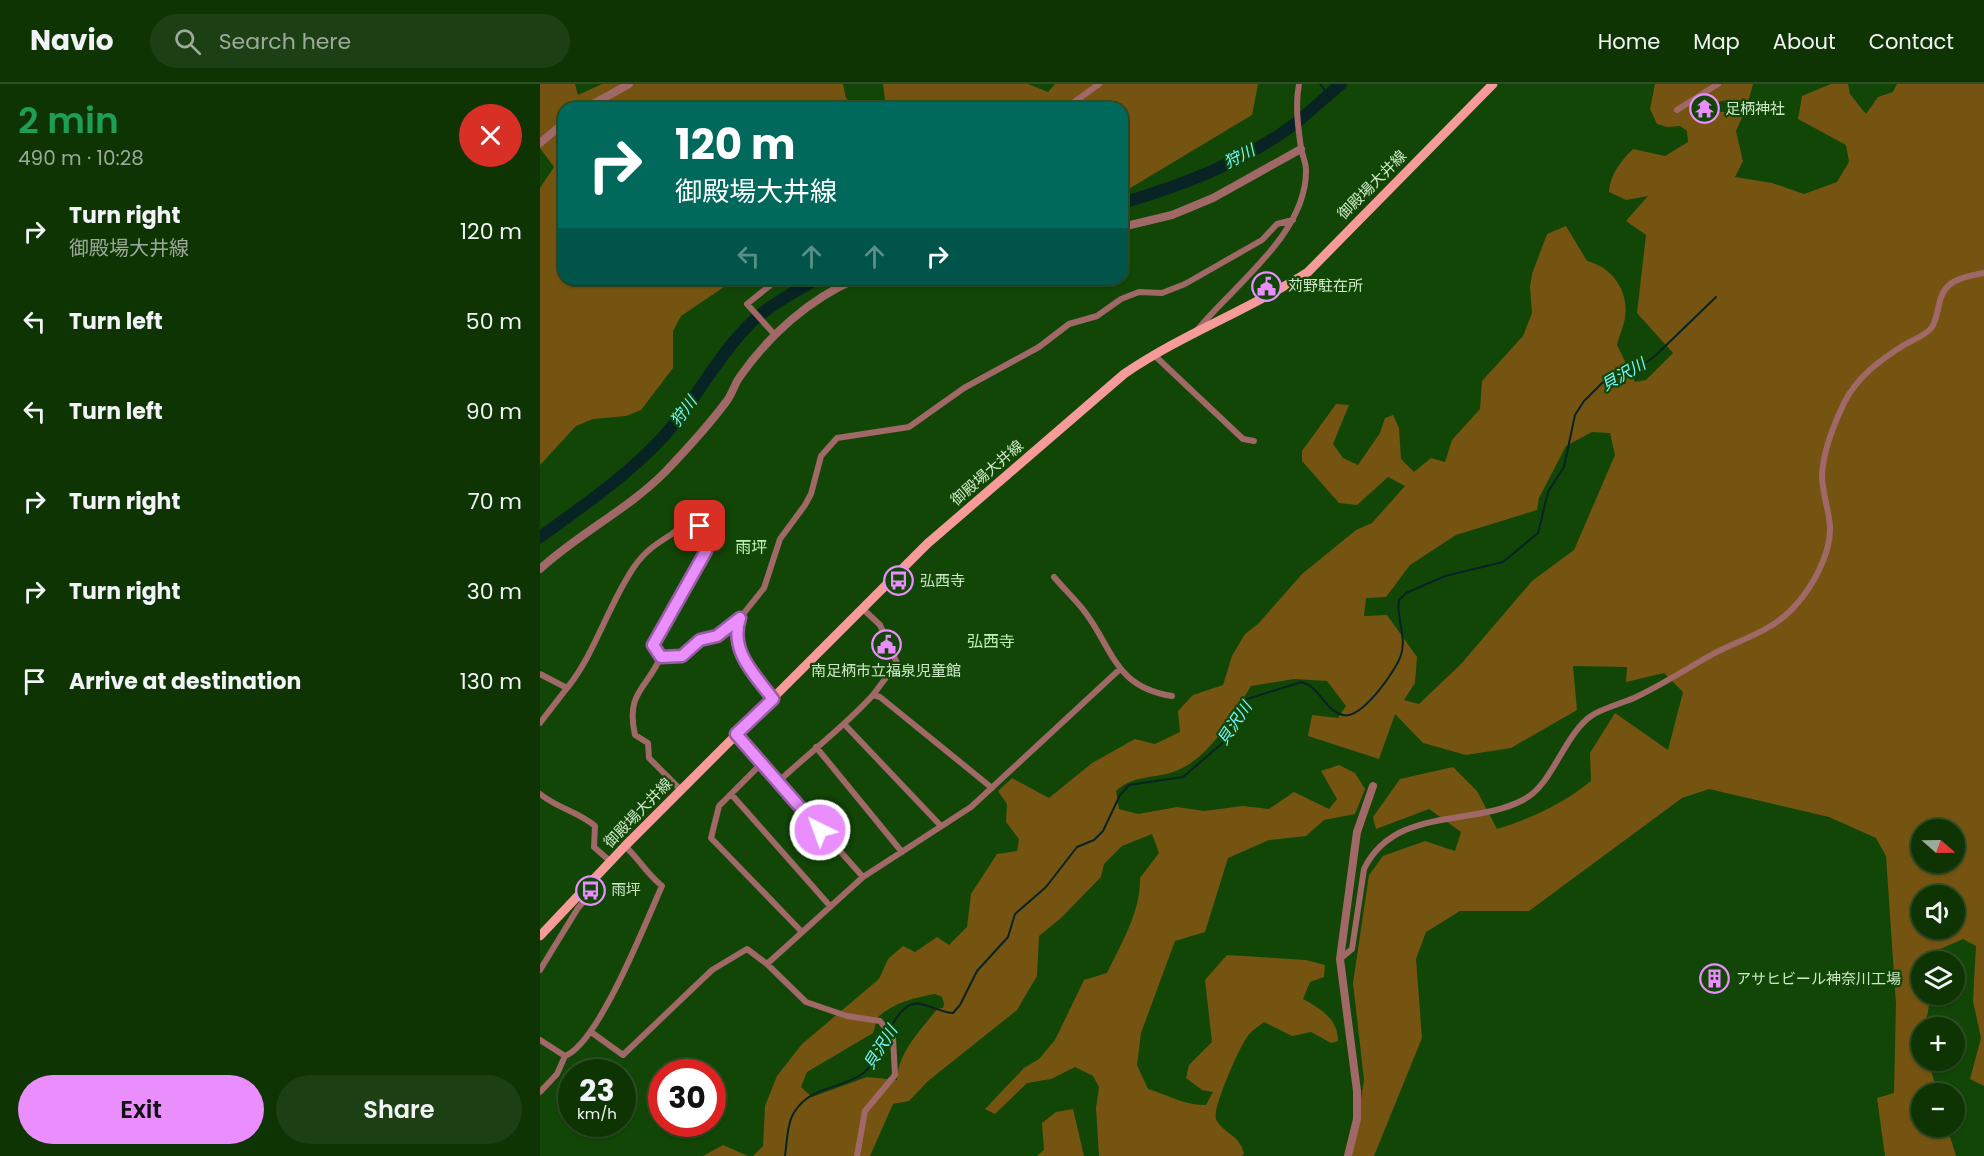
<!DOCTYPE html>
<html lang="en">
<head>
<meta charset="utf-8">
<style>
	:root { --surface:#0e3404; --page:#1c3f13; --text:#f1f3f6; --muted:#9baa9a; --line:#2e4f26; --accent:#ea8dfd }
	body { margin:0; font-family:Poppins,"Noto Sans JP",sans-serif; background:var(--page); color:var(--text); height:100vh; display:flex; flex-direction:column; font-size:22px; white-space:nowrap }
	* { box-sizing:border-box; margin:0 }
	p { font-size:20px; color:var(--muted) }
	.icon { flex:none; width:33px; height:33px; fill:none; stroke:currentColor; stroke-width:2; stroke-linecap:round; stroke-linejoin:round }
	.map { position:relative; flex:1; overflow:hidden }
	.sheet { display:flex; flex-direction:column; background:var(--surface); width:540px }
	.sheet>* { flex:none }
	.guide { position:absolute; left:18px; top:18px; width:570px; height:183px; border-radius:18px; box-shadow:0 2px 4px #0004,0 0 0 2px var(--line); background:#00695c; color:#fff; overflow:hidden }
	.needle { width:39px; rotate:110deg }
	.fabs { position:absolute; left:1371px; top:735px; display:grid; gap:12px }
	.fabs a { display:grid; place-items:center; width:54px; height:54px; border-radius:50%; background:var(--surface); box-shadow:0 2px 4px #0004,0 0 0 2px var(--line); font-size:30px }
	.speed { position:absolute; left:18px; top:975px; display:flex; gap:12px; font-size:30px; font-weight:700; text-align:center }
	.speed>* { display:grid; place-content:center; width:78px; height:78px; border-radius:50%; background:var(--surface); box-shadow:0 2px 4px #0004,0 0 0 2px var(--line); line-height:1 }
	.speed small { font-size:15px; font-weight:400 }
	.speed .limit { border:9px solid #d22; background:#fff; color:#111 }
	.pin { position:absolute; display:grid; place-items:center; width:51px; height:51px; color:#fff; margin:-26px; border-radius:12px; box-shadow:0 3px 9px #0006 }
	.me { position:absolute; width:66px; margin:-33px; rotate:318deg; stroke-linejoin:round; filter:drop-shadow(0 0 4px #0008) }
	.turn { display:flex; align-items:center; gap:21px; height:126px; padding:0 18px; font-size:27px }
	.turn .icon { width:78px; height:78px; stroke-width:2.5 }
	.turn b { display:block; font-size:42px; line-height:51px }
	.lanes { display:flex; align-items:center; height:57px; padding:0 18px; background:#0003; justify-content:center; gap:30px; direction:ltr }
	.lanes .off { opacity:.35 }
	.round { display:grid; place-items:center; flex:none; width:63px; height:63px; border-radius:32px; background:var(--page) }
	.headline { display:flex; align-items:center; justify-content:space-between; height:102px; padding:0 18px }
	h1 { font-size:36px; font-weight:600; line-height:45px; color:#1e9e55 }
	.action { display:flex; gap:12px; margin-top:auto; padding:12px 18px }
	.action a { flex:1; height:69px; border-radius:36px; background:var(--accent); color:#111; font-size:24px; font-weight:600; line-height:69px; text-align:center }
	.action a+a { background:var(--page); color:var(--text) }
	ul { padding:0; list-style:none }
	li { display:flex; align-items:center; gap:18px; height:90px; padding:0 18px }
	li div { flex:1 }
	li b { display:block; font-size:22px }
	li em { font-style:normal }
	header { display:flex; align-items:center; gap:36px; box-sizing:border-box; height:84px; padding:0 30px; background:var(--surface); border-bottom:2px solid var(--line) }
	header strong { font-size:28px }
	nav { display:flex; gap:33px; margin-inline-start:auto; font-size:21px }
	.search { width:420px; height:54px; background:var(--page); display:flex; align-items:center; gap:15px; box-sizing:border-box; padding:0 21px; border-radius:33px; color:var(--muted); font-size:22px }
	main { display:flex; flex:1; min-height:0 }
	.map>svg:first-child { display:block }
	.green { fill:#745410; fill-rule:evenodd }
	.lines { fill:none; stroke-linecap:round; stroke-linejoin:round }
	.stream { stroke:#082324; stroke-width:2 }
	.river { stroke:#082324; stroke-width:12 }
	.minor { stroke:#a06867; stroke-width:6 }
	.tertiary { stroke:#a06867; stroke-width:8 }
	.primary { stroke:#f69b9a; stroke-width:9 }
	.route-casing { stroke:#985ca4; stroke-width:15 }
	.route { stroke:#ea8dfd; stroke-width:10 }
	.labels { text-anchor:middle; stroke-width:4.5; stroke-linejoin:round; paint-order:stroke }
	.poi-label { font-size:15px; fill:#cde9c8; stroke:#124606; text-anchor:start }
	.street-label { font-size:15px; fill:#cde9c8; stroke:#124606 }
	.water-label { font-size:16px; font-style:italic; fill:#75f7ff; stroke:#124606 }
	.neighbourhood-label { font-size:16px; fill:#baf2af; stroke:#124606 }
</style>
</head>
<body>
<header>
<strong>Navio</strong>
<div class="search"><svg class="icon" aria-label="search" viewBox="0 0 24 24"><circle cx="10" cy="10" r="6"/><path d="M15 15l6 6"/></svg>Search here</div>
<nav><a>Home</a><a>Map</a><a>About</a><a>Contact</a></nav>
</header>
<main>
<section class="sheet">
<div class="headline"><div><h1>2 min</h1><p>490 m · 10:28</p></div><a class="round" style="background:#d93025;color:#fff"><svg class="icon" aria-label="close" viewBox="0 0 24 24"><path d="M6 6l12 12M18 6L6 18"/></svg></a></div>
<ul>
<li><svg class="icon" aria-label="right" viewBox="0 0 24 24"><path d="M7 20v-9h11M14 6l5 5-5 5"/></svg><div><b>Turn right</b><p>御殿場大井線</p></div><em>120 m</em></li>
<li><svg class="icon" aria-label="left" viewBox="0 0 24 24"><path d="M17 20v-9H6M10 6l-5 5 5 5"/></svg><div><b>Turn left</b></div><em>50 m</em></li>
<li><svg class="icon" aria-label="left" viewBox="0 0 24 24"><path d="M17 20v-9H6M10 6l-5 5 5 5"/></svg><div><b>Turn left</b></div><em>90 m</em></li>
<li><svg class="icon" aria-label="right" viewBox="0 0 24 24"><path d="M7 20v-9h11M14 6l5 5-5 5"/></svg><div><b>Turn right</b></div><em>70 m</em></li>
<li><svg class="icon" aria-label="right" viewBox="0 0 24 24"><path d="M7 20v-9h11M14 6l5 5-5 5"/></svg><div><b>Turn right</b></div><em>30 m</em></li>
<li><svg class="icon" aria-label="arrive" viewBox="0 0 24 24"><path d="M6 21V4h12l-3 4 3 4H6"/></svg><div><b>Arrive at destination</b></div><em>130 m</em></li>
</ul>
<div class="action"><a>Exit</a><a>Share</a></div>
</section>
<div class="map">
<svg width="1444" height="1072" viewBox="0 0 1444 1072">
	<rect width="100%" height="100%" fill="#124606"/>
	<path class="green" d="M0,0h35l3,11 24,-11h241l3,14 10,10h-292v171h196l-8,5 -25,1 -46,31 -8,15v37l-32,42 -15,6 -33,3 -17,7 -36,39v-277l14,-21 -14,-19z
		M343,0h145l20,8 7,-8h203l-6,31 -130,78v-85h-236z
		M1115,0h98l-6,22 -11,25 7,30 -8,16 37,6 32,11 33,-12 12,-20 -3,-17 -48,-26 4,-23 29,-12h17l2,10 16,20 12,-17 15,-5 4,-8h87v1002l-14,-7 11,-41 -8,-37 3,-55 -13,-7 -25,11 -1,11 -15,1v32l9,1 -6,32 -3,1v32l7,1 8,32 -15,1v32l25,1 9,29h-71l-8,-58 17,-5 2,-89 -10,-148 -10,-18 -47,-21 -120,-28 -27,9 -153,113h-69l-34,21 -10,27 6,79 -48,118h-22l12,-76 -11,-97 16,-108 14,-19 42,-15 30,10 6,-19 -32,-23 -53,20 -3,-12 27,-38 53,-12 24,24 20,38c35,-11 66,-25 94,-48l-1,-28 25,-40 53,37 15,-58 -19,-19 -38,9 1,-15 -54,-1 4,44 -66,38 -45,7 -43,-12 -28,-29 -16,45 -71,-23 4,-21 26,3 8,-12 -19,-25 -33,-2 -43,7c-19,31 -42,74 -78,86 -22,7 -40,3 -57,19l3,18 19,5 39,-7 27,4 39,-5 26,3 25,-17 35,17 8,-10 -16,-28 18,-6 16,8 10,16 -10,25 -31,6 -18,16 -37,4 -41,18 -23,74 -30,9 -34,92 -4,32 11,24c20,6 38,17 58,16l7,-13 -11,-2 -16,-12 3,-13 23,-23 -7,-62 22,-25 79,5 19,5 -1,12 -14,5 -7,17c18,10 35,20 35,42l-7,2 -20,-11 -19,4 -28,-14c-5,4 -13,9 -17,15 -8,11 -35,72 -31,82 7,15 24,15 28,35l-2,2h-143l-3,-48 3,-21 -6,-11 -18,-9 -24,12 -24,4 -32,31 -10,-5 39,-41 15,-9 16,-19 29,-60 23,-7c14,-29 34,-62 33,-95l19,-25 -7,-19 -30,12 -18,18 -3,13 -40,41 -22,18 -2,40 -20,34 -89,71 -19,20 -16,3 -23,52h-117l10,-10 2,-40 12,-30 25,-32 77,-65 9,-20 15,-13 12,6 22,-15 12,8 18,-18 4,-33 26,-40 20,-3 2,-12 -13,-17 1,-18 -9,-13 14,-13 37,20 43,-35 43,-24 20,5 25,-12 -2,-21 15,-16 30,-10 9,-29 13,-22 13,-10 44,-50 54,-44 16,-7 33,-37 -17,-9 -31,28 -18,-2 -37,-42v-10l34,-47 13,1 -16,39 10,14 15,7 22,-32 5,-15 8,-3 6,13 2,31 13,13 17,-14 14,4 7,-22 28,-31 2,-28 41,-45 9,-23 -2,-26 2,-13 15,-40 19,-8 21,35c25,6 42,30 38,56 -1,9 -6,19 -8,28l18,37 11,-2 27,-27 -36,-40 9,-78 -20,-14 22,-25 -22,4 -17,-8c1,-18 12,-31 24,-43l32,7 23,-14 -1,-11 -7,-5 -13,1 -10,-3 -7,-15zM1168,16l3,3 17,-3 1,12h-19v4h-13l1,-14zM1052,348l18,1 5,22 -41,95 -42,31 -71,83 -42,40 -15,-4 11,-17 2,-26 -30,-42 -23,1 2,-18 20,-1 24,-32 46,-30 81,-25 2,-12 27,-52zM1382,746h32v32h-32zM1382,812h32v32h-32zM395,910l7,3 2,7 -1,4 -6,1c-16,21 -39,43 -40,71l-30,-3 -55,20 -11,-10 6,-15 66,-39c2,-5 3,-14 6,-17 15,-13 37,-19 56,-22z
		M533,1025l11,47h-47l7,-6 -2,-27 14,-11z
		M183,1061l25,11h-45z"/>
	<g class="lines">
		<path class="stream" d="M780,0l8,10
			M245,1072c2,-13 2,-34 10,-45 18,-26 44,-21 67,-37 21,-14 27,-63 51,-70 11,-3 27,9 40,9l7,-8 17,-34 31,-34 7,-23 31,-27 31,-40 17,-7 9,-9 17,-36 9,-10 54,-8 43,-37 21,-41 55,-17c19,6 22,28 41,33 18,5 53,-44 58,-60 6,-18 -5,-37 -2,-55l7,-7 39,-17 58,-14 35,-29 10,-41 16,-25 11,-52 9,-14 18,-18 31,-12 21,-14 62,-60"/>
		<path class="river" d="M582,119c58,-17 117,-39 167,-75 18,-13 35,-30 52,-44
			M0,453c43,-31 87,-61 123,-100 31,-34 51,-76 83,-109 19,-21 47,-35 71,-49"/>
		<path class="minor" d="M526,24l33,-24
			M1137,26l41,-26
			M658,245c37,-45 109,-96 108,-159 0,-8 -4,-15 -5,-22 -3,-21 -6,-43 -2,-64
			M235,251l-28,-31 31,-25
			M613,270l90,85 11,2
			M514,493c10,12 22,23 31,35 29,39 30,75 87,84
			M323,525l17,16 17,38 -24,32
			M200,534c-11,32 14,57 33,81
			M121,572h21l18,-16 17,-4 23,-18 24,-30 16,-49 25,-34 6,-11 10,-38 16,-18 72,-11 55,-39 75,-41 30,-23 28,-8 24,-17 18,-7 23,1 23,-9 77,-44 15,-16 16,-4
			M121,572c-13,32 -36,36 -26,79l13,8 1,15 32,32
			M0,590l27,14 -27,35
			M27,604c28,-34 41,-83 67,-121 11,-16 22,-23 38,-33 8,-6 16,-15 23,-23l11,30v10l-48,82 -5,12 8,11
			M306,642l94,99
			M196,650l127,143
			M276,663l86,105
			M222,679l-43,43 -8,32 91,94
			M238,698c32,-30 66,-55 95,-87l7,2 112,91
			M0,710c17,14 39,18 55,32l-1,21 17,15
			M191,710l99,112
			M800,875l12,-10 12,-80c31,-63 108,-42 159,-69 30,-15 40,-64 68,-84 12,-8 29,-12 43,-18 28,-13 52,-29 79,-44 26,-14 60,-23 81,-47 18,-19 37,-53 36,-80 -1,-18 -8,-34 -8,-52 1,-23 12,-51 22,-72 13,-26 36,-43 60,-58 8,-5 23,-10 28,-18 4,-6 5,-15 7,-22 4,-25 23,-28 45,-32
			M227,880l96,-87 108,-70 149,-138
			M0,886l38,-62 19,-22 -4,-5
			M51,948l32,23 89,-85 35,-21 20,15 39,38 41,14 33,5 13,17 2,37 -30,36 -8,45
			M0,956l25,16
			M0,1008l17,-18 8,-18c34,-13 81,-135 97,-170 -16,-13 -23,-27 -37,-40"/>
		<path class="tertiary" d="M46,24l43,-24
			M0,59l24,-20
			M582,143l50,-12 41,-17 88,-49
			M0,485c39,-36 89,-60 126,-98 21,-22 42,-45 60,-69 6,-7 8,-17 13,-24 29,-42 70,-79 117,-99
			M808,1072l9,-37v-28l-17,-132 17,-127 16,-46"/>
		<path class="primary" d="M0,852l85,-90 302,-302 197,-170c58,-40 125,-64 184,-102l185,-188"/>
	</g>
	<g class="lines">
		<defs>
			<path id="route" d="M160,442l6,25 -53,94 8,12 21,-1 18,-16 17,-4 23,-18c-11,32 14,56 33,81l-37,35 84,96"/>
		</defs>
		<use href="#route" class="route-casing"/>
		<use href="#route" class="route"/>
	</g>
	<defs>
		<symbol id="temple-ring" viewBox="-11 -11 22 22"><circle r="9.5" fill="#124606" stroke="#ea8dfd" stroke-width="1.5"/><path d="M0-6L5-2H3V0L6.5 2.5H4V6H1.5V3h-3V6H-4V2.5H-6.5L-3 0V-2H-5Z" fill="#ea8dfd"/></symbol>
		<symbol id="civic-ring" viewBox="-11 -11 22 22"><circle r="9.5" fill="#124606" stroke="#ea8dfd" stroke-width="1.5"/><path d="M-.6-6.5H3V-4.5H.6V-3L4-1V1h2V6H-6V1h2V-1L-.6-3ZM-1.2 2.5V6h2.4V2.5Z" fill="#ea8dfd"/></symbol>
		<symbol id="bus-ring" viewBox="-11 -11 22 22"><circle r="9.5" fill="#124606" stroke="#ea8dfd" stroke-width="1.5"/><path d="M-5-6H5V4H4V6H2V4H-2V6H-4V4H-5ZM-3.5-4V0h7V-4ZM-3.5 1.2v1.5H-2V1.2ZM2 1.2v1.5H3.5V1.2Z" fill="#ea8dfd"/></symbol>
		<symbol id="building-ring" viewBox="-11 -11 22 22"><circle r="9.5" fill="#124606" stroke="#ea8dfd" stroke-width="1.5"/><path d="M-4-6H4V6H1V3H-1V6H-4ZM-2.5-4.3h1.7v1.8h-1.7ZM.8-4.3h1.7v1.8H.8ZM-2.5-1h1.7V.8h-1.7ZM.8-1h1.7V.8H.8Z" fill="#ea8dfd"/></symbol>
	</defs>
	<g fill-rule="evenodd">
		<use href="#temple-ring" x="1148" y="8" width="33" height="33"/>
		<use href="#civic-ring" x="710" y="186" width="33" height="33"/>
		<use href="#bus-ring" x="342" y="480" width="33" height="33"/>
		<use href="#civic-ring" x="330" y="544" width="33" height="33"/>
		<use href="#bus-ring" x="34" y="790" width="33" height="33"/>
		<use href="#building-ring" x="1158" y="878" width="33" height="33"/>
	</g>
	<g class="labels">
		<g class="poi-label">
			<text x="1185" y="30">足柄神社</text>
			<text x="748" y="207">苅野駐在所</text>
			<text x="380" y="502">弘西寺</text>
			<text x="346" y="592" text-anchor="middle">南足柄市立福泉児童館</text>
			<text x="71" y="811">雨坪</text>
			<text x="1196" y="900">アサヒビール神奈川工場</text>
		</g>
		<g class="street-label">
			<text transform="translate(832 101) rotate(-45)" y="5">御殿場大井線</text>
			<text transform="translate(447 389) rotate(-41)" y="5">御殿場大井線</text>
			<text transform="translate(98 729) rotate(-46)" y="5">御殿場大井線</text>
		</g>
		<g class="water-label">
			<text transform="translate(699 72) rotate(-27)" y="6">狩川</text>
			<text transform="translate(1083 290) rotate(-30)" y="6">貝沢川</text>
			<text transform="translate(143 327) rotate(-53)" y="6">狩川</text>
			<text transform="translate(694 639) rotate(-56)" y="6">貝沢川</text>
			<text transform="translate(340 963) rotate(-58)" y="6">貝沢川</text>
		</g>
		<g class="neighbourhood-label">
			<text x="211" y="469">雨坪</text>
			<text x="451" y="563">弘西寺</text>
		</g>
	</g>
</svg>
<div class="fabs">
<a><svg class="needle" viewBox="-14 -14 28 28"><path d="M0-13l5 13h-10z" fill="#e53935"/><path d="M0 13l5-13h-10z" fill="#9baa9a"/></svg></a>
<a><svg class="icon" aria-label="sound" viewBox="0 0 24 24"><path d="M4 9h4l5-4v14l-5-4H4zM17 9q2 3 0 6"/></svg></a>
<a><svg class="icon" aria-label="layers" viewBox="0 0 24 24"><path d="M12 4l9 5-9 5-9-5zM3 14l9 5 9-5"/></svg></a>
<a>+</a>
<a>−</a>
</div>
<div class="speed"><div>23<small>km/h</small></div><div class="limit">30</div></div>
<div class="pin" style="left:160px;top:442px;background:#d93025"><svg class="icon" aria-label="arrive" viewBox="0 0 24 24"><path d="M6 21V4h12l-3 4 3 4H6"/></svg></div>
<svg class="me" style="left:280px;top:746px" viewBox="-20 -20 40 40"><circle r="17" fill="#ea8dfd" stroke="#fff" stroke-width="3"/><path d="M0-11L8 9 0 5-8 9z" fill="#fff"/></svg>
<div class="guide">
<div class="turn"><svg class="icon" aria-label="right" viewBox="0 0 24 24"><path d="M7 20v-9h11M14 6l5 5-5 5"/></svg><div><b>120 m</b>御殿場大井線</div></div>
<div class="lanes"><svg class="icon off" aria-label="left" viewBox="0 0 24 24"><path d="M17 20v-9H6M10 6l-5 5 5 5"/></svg><svg class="icon off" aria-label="ahead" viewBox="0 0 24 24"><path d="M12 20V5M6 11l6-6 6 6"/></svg><svg class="icon off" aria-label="ahead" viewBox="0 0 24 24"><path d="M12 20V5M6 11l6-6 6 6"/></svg><svg class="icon" aria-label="right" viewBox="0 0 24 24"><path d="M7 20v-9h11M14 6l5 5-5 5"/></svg></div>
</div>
</div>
</main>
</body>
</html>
